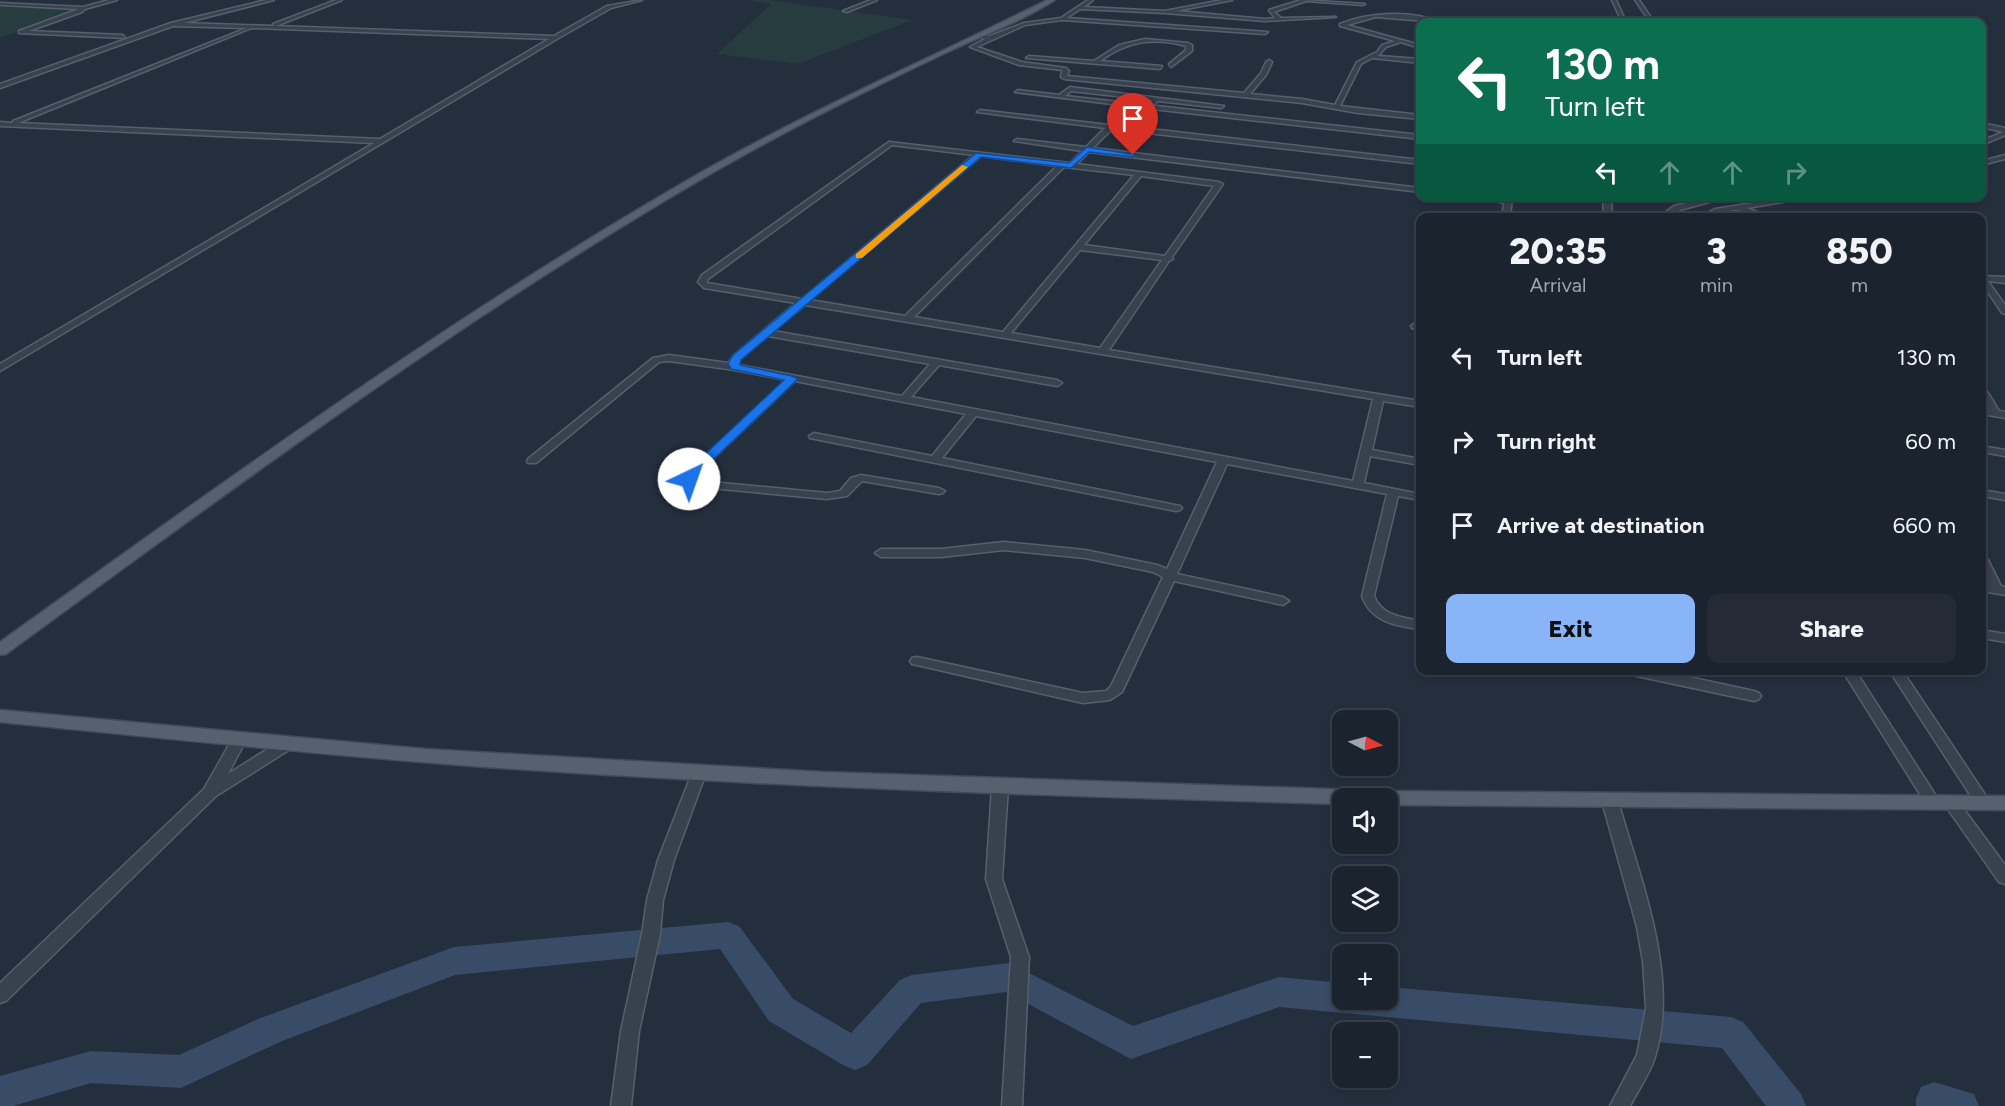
<!DOCTYPE html>
<html lang="en">
<head>
<meta charset="utf-8">
<style>
	:root { --surface:#1b232e; --page:#242b36; --text:#f1f3f6; --muted:#a0a4aa; --line:#39404a; --accent:#8ab4f8 }
	body { margin:0; font-family:Figtree,sans-serif; background:var(--page); color:var(--text); height:100vh; display:flex; flex-direction:column; font-size:22px; white-space:nowrap }
	* { box-sizing:border-box; margin:0 }
	p { font-size:20px; color:var(--muted) }
	.icon { flex:none; width:33px; height:33px; fill:none; stroke:currentColor; stroke-width:2; stroke-linecap:round; stroke-linejoin:round }
	.map { position:relative; flex:1; overflow:hidden }
	.side { position:absolute; left:1416px; top:213px; width:570px; height:462px; display:flex; flex-direction:column; background:var(--surface); border-radius:12px; box-shadow:0 3px 9px #0003,0 0 0 2px var(--line) }
	.side>* { flex:none }
	.hud { position:absolute; left:1416px; top:18px; width:570px; height:183px; border-radius:12px; box-shadow:0 3px 9px #0003,0 0 0 2px var(--line); background:#0b6e4f; color:#fff; overflow:hidden }
	.needle { width:39px; rotate:96deg }
	.fabs { position:absolute; left:1332px; top:710px; display:grid; gap:12px }
	.fabs a { display:grid; place-items:center; width:66px; height:66px; border-radius:12px; background:var(--surface); box-shadow:0 3px 9px #0003,0 0 0 2px var(--line); font-size:30px }
	.pin { position:absolute; display:grid; place-items:center; width:51px; height:51px; color:#fff; margin:-62px -26px; border-radius:50% 50% 50% 0; rotate:-45deg; box-shadow:0 0 6px #0007 }
	.pin .icon { rotate:45deg }
	.me { position:absolute; width:66px; margin:-33px; rotate:42deg; stroke-linejoin:round; filter:drop-shadow(0 0 4px #0008) }
	.turn { display:flex; align-items:center; gap:21px; height:126px; padding:0 30px; font-size:27px }
	.turn .icon { width:78px; height:78px; stroke-width:2.5 }
	.turn b { display:block; font-size:42px; line-height:51px }
	.lanes { display:flex; align-items:center; height:57px; padding:0 30px; background:#0003; justify-content:center; gap:30px; direction:ltr }
	.lanes .off { opacity:.35 }
	.eta { display:flex; justify-content:space-evenly; align-items:center; height:102px; text-align:center }
	.eta b { font-size:36px; font-weight:800; line-height:42px }
	.primary-button { display:flex; gap:12px; margin-top:auto; padding:12px 30px }
	.primary-button a { flex:1; height:69px; border-radius:12px; background:var(--accent); color:#111; font-size:24px; font-weight:800; line-height:69px; text-align:center }
	.primary-button a+a { background:var(--page); color:var(--text) }
	ul { padding:0; list-style:none }
	li { display:flex; align-items:center; gap:18px; height:84px; padding:0 30px }
	li div { flex:1 }
	li b { display:block; font-size:22px }
	li em { font-style:normal }
	.map>svg:first-child { display:block }
	.green { fill:#263c3f }
	.lines { fill:none; stroke-linecap:round; stroke-linejoin:round }
	.river { fill:#394c67; fill-rule:evenodd }
	.minor-casing { stroke:#565f6c; stroke-width:3 }
	.major-casing { stroke:#414a57; stroke-width:3 }
	.minor { fill:#38414e; fill-rule:evenodd }
	.major { fill:#56606e; fill-rule:evenodd }
	.route { fill:#1a73e8; stroke:#114b97; stroke-width:1.5 }
	.slow { fill:#f59e0b }
</style>
</head>
<body>
<div class="map">
<svg width="2005" height="1106" viewBox="0 0 2005 1106">
	<rect width="100%" height="100%" fill="#242f3e"/>
	<path class="green" d="M750,0h19l143,20 -114,44 -81,-10 54,-50z
		M0,7l89,3 -89,27z"/>
	<g class="lines">
		<path class="river" d="M728,922l11,4 54,73 58,34 49,-53 12,-5 97,-12 124,63 146,-49 63,6v16h46v-12l343,30 12,5 58,72 5,12h-40l-44,-58 -443,-41 -148,52 -125,-67 -85,11 -54,62 -12,5 -12,-5 -74,-44 -49,-72 -265,26 -173,66 -101,47 -90,-5 -78,23h-13v-30l91,-25 88,4 79,-36 196,-72z
			M1934,1082l40,12 5,12h-63v-7l5,-12z"/>
		<defs>
			<path id="minor" d="M109,0h8l-32,9 -3,3 -53,19 94,4 2,3 -106,-5v-2l60,-22 -79,-4v-2l83,4z
				M266,0h8l-90,23 90,3 -1,-2 63,-24h6l-66,26 278,10 53,-30 35,-6 -31,8 -54,31 -557,332v-7l374,-221 -374,-17v-4l12,1 1,-2 234,-93 -74,-2 -173,62v-4l171,-61zM251,28l298,11 -169,100 -362,-16z
				M871,0h6l-30,12 -4,-1z
				M1088,0h5l-9,7 81,4 57,-11h10l-56,11 89,8 10,-1 -6,-8 32,-10 64,4 -2,1 -57,-4 -32,11 7,6 55,-1 -71,4 -100,-8 -85,-4 -13,9 201,14 -3,2 -203,-14 -37,5 -48,22 45,15 44,6 3,3 -2,5 177,17 17,-20 5,-11 3,-2 3,2 -6,13 -16,19 52,5 33,6 22,-43 20,-10 5,-7 13,-4 -55,-15v-2c28,-12 72,-14 99,-2l-63,-5 -29,8 73,20v3l-19,-6 -15,5 -8,9 42,3v4l-48,-5 -11,6 -21,42 80,9v4l-62,-6 -56,-10 -238,-24 -3,-2 1,-7 -43,-5 -49,-18 15,-8 -3,-1v-2h8l34,-13 37,-5z
				M1612,0h4l10,22h-4z
				M1635,0h4l15,22h-4z
				M1145,39l43,4 4,2v6l-21,16 -2,-3 17,-14v-4c-32,-9 -59,-5 -86,15l62,5 -2,3 -134,-11 3,-2 65,5 25,-16z
				M1070,87l154,19 -3,2 -63,-7 -5,4 -3,-2 2,-3 -81,-9 -6,5 355,39v4l-286,-32 -19,18 305,35v4l-308,-35 -19,19 327,40v4l-331,-40 -12,12 142,18 4,2 -51,73 1,2 -4,2 -60,89 311,51v6l-37,-6 -11,49 48,9v6l-50,-9 -6,27 56,11v6l-22,-4 -24,100c8,20 28,21 46,25v8c-24,-3 -49,-7 -58,-33l25,-102 -160,-30 -50,110 106,23 6,4 -6,4 -109,-24 -52,111 -12,8 -27,3 -166,-38 -5,-1 -2,-3 2,-3 5,-1 166,36 23,-2 5,-5 52,-109 -10,-5 -68,-14 -81,-8 -63,7h-60l-6,-4 6,-4h60l63,-7 81,8 72,15 10,4 50,-107 -241,-46 -34,42 238,48 2,2 -2,2 -4,1 -366,-73 -1,-2 5,-3 118,23 34,-42 -171,-33 -101,96 17,5 116,11 13,-2 11,-13 10,-3 78,13 6,3 -2,2 -4,1 -77,-13 -15,15 -20,3 -117,-11 -25,-7 -1,-5 102,-96 -51,-10 -66,-9 -10,1 -123,101h-8l-1,-2 1,-2 125,-101 16,-3 59,8 6,-8 62,-52 -92,-15 -6,-6 4,-7 187,-133 181,21 12,-12 -68,-10 3,-2 69,8 19,-19 -128,-16 3,-2 129,15 19,-19 -113,-14 3,-2 41,5zM892,145l82,10 -172,144 -95,-16 1,-4zM981,156l76,10 -152,150 -95,-16zM1064,167l70,8 -131,157 -89,-15zM1141,176l73,10 -49,70 -81,-11zM1080,250l82,10 -62,88 -89,-15zM805,305l568,94 -20,82 -442,-84 28,-32 118,21 5,-3 -5,-3 -284,-49zM768,336l162,28 -28,32 -163,-31 1,-6z
				M1982,123l23,5v7l-23,10v-4l21,-9 -21,-5z
				M2005,155v4l-23,6v-4z
				M1471,196l33,2v-2h8l-2,22h-8l2,-15z
				M1603,196h8l1,22h-8z
				M1717,196h15l-52,14 -13,8h-9l16,-12z
				M1797,196h21l-71,12 25,10c-14,0 -27,-8 -37,-8 -13,1 -24,8 -37,8l17,-9z
				M1982,276l23,1v6l-17,-2 17,24v9l-3,-1 -20,-30z
				M1415,323l5,1v6l-8,-2 -1,-2z
				M1982,387l3,1 14,23 6,1v6l-23,-4v-6l6,1 -6,-11z
				M1982,446l23,4v6l-23,-4z
				M1982,490l23,4v6l-23,-4z
				M1982,556l6,4 13,26 4,1v8l-23,-4v-8l5,1 -5,-12z
				M1982,630l23,4v8l-23,-4z
				M1626,670h30l98,21 5,2 2,3 -2,3 -5,2 -122,-26z
				M1842,670h13l83,129 3,4 -3,4 -5,2 -5,-2z
				M1889,670h13l86,129 3,4 -3,4 -5,2 -5,-2z
				M239,735l5,1 2,4 -18,34 54,-34 5,-1 5,1 2,4 -2,4 -76,48 -210,205 -6,2v-20l204,-194 30,-53z
				M699,768l5,1 2,4 -32,87 -11,40 -3,34 -21,97 -8,75h-20l10,-75 21,-97 5,-34 11,-40 34,-87 2,-4z
				M1000,781l5,2 3,4 -6,92 27,78 -7,149h-20l9,-149 -25,-78 6,-92 3,-4z
				M1610,795l5,2 3,4c22,78 62,175 37,256 -5,17 -17,33 -25,49h-20l27,-51 9,-47 -3,-46 -6,-35 -35,-126 3,-4z
				M1952,798l5,2 48,65v19l-6,-2 -52,-74 -3,-4 3,-4z"/>
			<path id="major" d="M1047,0h8c-36,23 -79,38 -118,57 -80,38 -160,78 -237,123 -242,141 -468,309 -694,474l-6,1v-13c226,-162 452,-326 693,-465 115,-66 236,-118 354,-177z
				M0,710l425,39 398,23 563,19 619,5v14l-617,-5v-7h-46v6c-286,-8 -572,-17 -857,-37 -162,-12 -324,-29 -485,-45z"/>
		</defs>
		<use href="#minor" class="minor-casing"/>
		<use href="#major" class="major-casing"/>
		<use href="#minor" class="minor"/>
		<use href="#major" class="major"/>
	</g>
	<path class="route" d="M1087,147l50,8 -4,2 -44,-5 -18,16 -90,-11 -240,203 -1,5 52,11 6,3 -103,98 -2,5h-8l-2,-3 2,-6 99,-93 -53,-11 -3,-6 5,-8 243,-202 93,10z"/>
	<path class="slow" d="M962,165l6,2 -106,91h-6v-4z"/>
</svg>
<div class="fabs">
<a><svg class="needle" viewBox="-14 -14 28 28"><path d="M0-13l5 13h-10z" fill="#e53935"/><path d="M0 13l5-13h-10z" fill="#a0a4aa"/></svg></a>
<a><svg class="icon" aria-label="sound" viewBox="0 0 24 24"><path d="M4 9h4l5-4v14l-5-4H4zM17 9q2 3 0 6"/></svg></a>
<a><svg class="icon" aria-label="layers" viewBox="0 0 24 24"><path d="M12 4l9 5-9 5-9-5zM3 14l9 5 9-5"/></svg></a>
<a>+</a>
<a>−</a>
</div>
<div class="pin" style="left:1133px;top:155px;background:#d93025"><svg class="icon" aria-label="arrive" viewBox="0 0 24 24"><path d="M6 21V4h12l-3 4 3 4H6"/></svg></div>
<svg class="me" style="left:689px;top:479px" viewBox="-20 -20 40 40"><circle r="19" fill="#fff"/><path d="M0-13L10 11 0 6-10 11z" fill="#1a73e8"/></svg>
<div class="hud">
<div class="turn"><svg class="icon" aria-label="left" viewBox="0 0 24 24"><path d="M17 20v-9H6M10 6l-5 5 5 5"/></svg><div><b>130 m</b>Turn left</div></div>
<div class="lanes"><svg class="icon" aria-label="left" viewBox="0 0 24 24"><path d="M17 20v-9H6M10 6l-5 5 5 5"/></svg><svg class="icon off" aria-label="ahead" viewBox="0 0 24 24"><path d="M12 20V5M6 11l6-6 6 6"/></svg><svg class="icon off" aria-label="ahead" viewBox="0 0 24 24"><path d="M12 20V5M6 11l6-6 6 6"/></svg><svg class="icon off" aria-label="right" viewBox="0 0 24 24"><path d="M7 20v-9h11M14 6l5 5-5 5"/></svg></div>
</div>
<section class="side">
<div class="eta">
<div><b>20:35</b><p>Arrival</p></div>
<div><b>3</b><p>min</p></div>
<div><b>850</b><p>m</p></div>
</div>
<ul>
<li><svg class="icon" aria-label="left" viewBox="0 0 24 24"><path d="M17 20v-9H6M10 6l-5 5 5 5"/></svg><div><b>Turn left</b></div><em>130 m</em></li>
<li><svg class="icon" aria-label="right" viewBox="0 0 24 24"><path d="M7 20v-9h11M14 6l5 5-5 5"/></svg><div><b>Turn right</b></div><em>60 m</em></li>
<li><svg class="icon" aria-label="arrive" viewBox="0 0 24 24"><path d="M6 21V4h12l-3 4 3 4H6"/></svg><div><b>Arrive at destination</b></div><em>660 m</em></li>
</ul>
<div class="primary-button"><a>Exit</a><a>Share</a></div>
</section>
</div>
</body>
</html>
